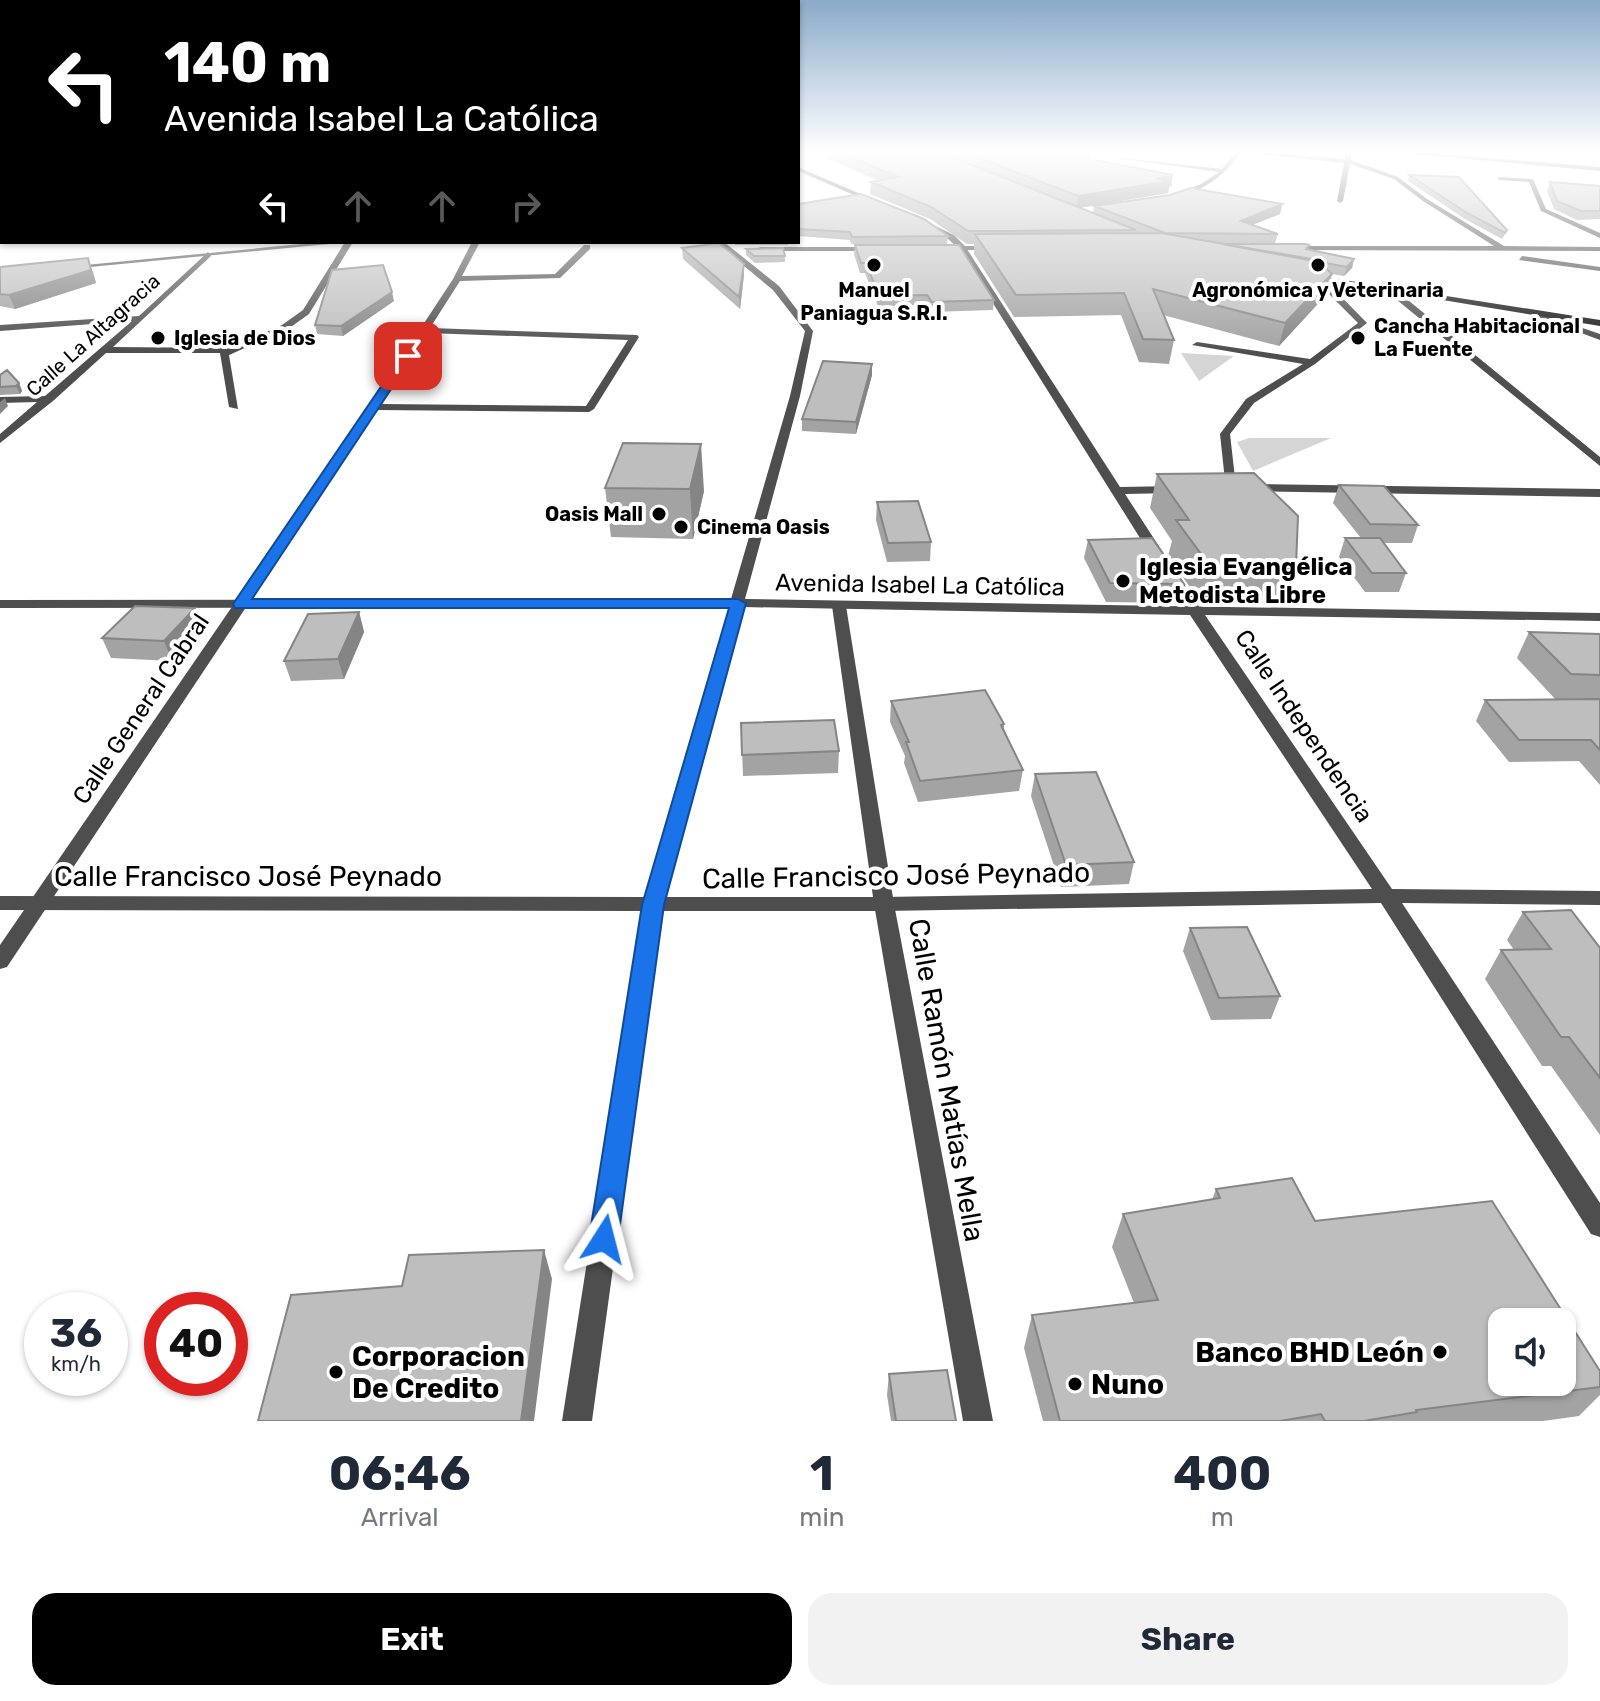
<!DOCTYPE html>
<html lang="en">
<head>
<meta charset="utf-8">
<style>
	:root { --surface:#fff; --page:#f2f2f3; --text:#1f2937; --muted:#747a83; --accent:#000 }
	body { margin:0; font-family:Rubik,sans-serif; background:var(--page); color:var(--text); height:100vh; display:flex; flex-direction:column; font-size:30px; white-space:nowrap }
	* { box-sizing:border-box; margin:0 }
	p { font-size:26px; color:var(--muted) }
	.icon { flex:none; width:44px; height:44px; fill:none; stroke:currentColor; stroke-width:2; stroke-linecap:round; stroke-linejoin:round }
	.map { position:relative; height:1421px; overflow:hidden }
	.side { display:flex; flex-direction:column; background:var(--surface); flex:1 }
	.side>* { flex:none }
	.guide { position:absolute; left:0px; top:0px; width:800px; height:244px; box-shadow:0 2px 6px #0004; background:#000; color:#fff; overflow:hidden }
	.fabs { position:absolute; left:1488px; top:1308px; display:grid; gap:16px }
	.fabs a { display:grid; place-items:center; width:88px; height:88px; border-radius:16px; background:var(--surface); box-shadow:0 2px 6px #0004; font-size:40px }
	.speed { position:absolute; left:24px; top:1292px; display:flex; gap:16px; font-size:40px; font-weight:700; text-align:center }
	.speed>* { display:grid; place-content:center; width:104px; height:104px; border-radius:50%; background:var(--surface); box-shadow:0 2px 6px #0004; line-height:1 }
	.speed small { font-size:20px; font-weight:400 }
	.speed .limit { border:12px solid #d22; background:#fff; color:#111 }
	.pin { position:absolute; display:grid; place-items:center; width:68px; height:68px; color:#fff; margin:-34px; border-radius:16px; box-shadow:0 4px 12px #0006 }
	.me { position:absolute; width:88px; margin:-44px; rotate:9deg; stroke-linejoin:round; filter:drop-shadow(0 0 6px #0008) }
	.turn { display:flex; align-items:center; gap:28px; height:168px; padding:0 32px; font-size:36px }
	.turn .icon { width:104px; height:104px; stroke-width:2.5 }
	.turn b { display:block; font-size:56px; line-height:68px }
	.lanes { display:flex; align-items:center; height:76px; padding:0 32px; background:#0003; justify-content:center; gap:40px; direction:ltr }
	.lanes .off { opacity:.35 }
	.eta { display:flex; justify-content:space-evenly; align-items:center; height:136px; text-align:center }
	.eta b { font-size:48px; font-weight:700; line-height:56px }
	.action { display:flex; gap:16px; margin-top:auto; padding:16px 32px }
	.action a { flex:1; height:92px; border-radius:24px; background:var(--accent); color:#fff; font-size:32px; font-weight:700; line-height:92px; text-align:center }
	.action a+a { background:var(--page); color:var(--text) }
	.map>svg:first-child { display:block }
	.green { fill:#d5d5d5 }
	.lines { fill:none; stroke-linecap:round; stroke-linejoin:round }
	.minor { fill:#4e4e4e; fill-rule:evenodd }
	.tertiary { fill:#4e4e4e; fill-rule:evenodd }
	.secondary { fill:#1b1b1b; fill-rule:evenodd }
	.wall { fill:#a3a3a3 }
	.shaded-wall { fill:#858585 }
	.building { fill:#bebebe; stroke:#858585; stroke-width:2; fill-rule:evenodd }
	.route { fill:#1a73e8; stroke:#114b97; stroke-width:2 }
	.poi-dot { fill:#000; stroke:#fff; stroke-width:3 }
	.labels { text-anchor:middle; stroke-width:8; stroke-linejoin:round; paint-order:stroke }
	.far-poi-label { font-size:20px; font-weight:bold; fill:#000; stroke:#fff; text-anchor:start }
	.far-street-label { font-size:20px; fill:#000; stroke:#fff }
	.poi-label { font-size:24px; font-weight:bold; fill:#000; stroke:#fff; text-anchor:start }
	.street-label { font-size:24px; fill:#000; stroke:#fff }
	.near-street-label { font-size:28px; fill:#000; stroke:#fff }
	.near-poi-label { font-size:28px; font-weight:bold; fill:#000; stroke:#fff; text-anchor:start }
</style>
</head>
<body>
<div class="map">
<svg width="1600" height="1421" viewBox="0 0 1600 1421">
	<rect width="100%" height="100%" fill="#fff"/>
	<path class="green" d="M1181,353l53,3 -35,25z
		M1249,438h82l-78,33 -16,-29z"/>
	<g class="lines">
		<path class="minor" d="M1235,153h5c-16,24 -35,36 -64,45l-2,-3 27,-11 18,-12 -117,-16 120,13z
			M1278,153l67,6 1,-6h6l-1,7 47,17 29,22 77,47 96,1v4l-313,-1 3,-4h204l-71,-45 -29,-22 -44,-15 -7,37 -3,2 -3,-2 7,-38 -94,-10z
			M1401,153h29l170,14v4z
			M0,161h2v4h-2z
			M798,167l81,35 1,1 -5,1 -77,-33z
			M1497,177l36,2 13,30 54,24v5l-59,-27 -12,-29 -30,-2z
			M919,220h4l31,15 11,11 155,241 57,-1v6l-4,1 -48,1 39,60 -2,3h-10l-2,-3 -191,-305 -11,-10 -29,-17z
			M345,242h8l-44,72 -21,15 -59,26 9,54 -9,-2 -9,-54h-114l-53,48 -53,42v-9l37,-32 -37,1v-6l45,-1 87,-75 -132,10v-6l139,-9 69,-64 3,4 -98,91 117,1 52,-23 21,-15z
			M472,242h8l-18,34 93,-2 29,-29h6v4l-30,29 -100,3 -30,47 207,7 2,2 -45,72 -5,3 -212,-2 -370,557 -7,2v-24l369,-538 84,-128zM427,333l201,7 -42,66 -205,-2z
			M1522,256l78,11v4l-81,-11z
			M1314,275h6l47,48 -52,41 -61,39 -24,31 6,53 -2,3h-8l-6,-56 26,-35 57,-35 -111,-19 5,-3 113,17 48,-36 -44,-44z
			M1533,311l67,23v6l-67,-25z
			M1248,484l352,5v8l-356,-6 -2,-3z
			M1170,570l5,1 27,40 -2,3h-10l-2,-3 -25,-37z
			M839,602l7,4 48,298 99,517h-30l-89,-517 -42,-298z"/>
		<path class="tertiary" d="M322,242h28l-281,27 -4,-2z
			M715,242h9l55,44 34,45 -13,65 -55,203 855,14v8l-395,-6 187,274 208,2v14l-198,-2 198,300v34l-9,-3 -210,-331 -497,8h-222l-70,510h-30l80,-510 -642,-1v-14l646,1 83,-290 -729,1v-8l731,-1 59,-203 15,-65 -32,-41zM743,607l447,8 182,274 -488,8h-219z
			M939,246h56l4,2 -4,2h-53z
			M759,247h116l4,2 -4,2h-113z
			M1386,287h6l208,170v9l-214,-175z"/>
		<path class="secondary" d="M1306,274l294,46v6l-291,-48z"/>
	</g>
	<path class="wall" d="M816,153h273v6l82,28h-2l-1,6 -88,15 13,5 1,-7 188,-2 -2,10 -28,11 26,9 -3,9h-57l91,2 -1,4 46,10 -2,9 -8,8 -12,-2 -6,21 -47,51 -116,-31 11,25 -5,24 -30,-2 -18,-47 -107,2 -40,-63v-10h-7l-37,-25 -60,-25 1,-12 8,-1z
		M1409,175l98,55 -3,6 -2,3 -37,-20 -57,-38z
		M1550,182l50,4v33l-23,1 -23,-11 -7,-18z
		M798,204l150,32 -1,8h-96l-1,-4 -52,-4z
		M732,242h56v3h-53z
		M855,245l139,55 -1,10 -62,2 -4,-7 -49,1 -13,-33h-5l-6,-19z
		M682,248l62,27 -4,34 -57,-50z
		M746,249l39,7v6l-30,1 -9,-8z
		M0,267l93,4 3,12 -81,26 -15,-3z
		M394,301l-51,35 -26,-2 -2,-9z
		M0,375l19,8 3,8 -2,3 -20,1z
		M872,375l-16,59 -54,-3v-12z
		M623,443l81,48 -11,48 -82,-2 -6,-49z
		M1157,474l139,92 -11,37h-84l-33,-47 4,-15 -22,-33z
		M1339,485l79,40 -6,18h-29l23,30 -7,19h-34l-26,-35 6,-19h16l-28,-35z
		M877,502l54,40 -1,19 -43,1 -11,-42z
		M1088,540l96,44 -5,19 -73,-1 -22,-44z
		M359,612l5,20 -20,47 -53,2 -7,-20z
		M202,628l-30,33 -61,-3 -9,-20z
		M1529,632l71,2v151l-21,-24 -70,1 -33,-41 9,-21h71l-39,-42z
		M891,701l113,23v6l19,40 -4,21 -101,11 -14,-39 1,-7 -15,-34z
		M741,723l98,28 -1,22 -95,3z
		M1035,774l99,88 -5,22 -68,3 -30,-91z
		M1523,912l77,36v187l-49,-69h-9l-57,-87 16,-29h13l-7,-10z
		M1190,928l90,68 -9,23 -60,1 -28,-69z
		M1216,1189l99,32 285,150v24l-21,21 -36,5h-500l-19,-73 8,-33 102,-12 -22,-56 11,-33 89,-14z
		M889,1374l67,47h-65l-4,-26z"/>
	<path class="shaded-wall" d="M1173,175l-2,12h-2l-1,6 -91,15 1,-12z
		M1282,204l-2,10 -41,16 2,-9z
		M88,258l8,25 -81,26 -6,-14z
		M1354,259l-2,9 -8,8 3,-9z
		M744,264v11l-4,34 -1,-12z
		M1332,274l-6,21 -47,51 6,-23z
		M392,292l2,9 -51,35 -2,-10z
		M872,364v11l-16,59v-12z
		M19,383l3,8 -2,3 -4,-8z
		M5,398l3,8 -8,8v-12z
		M701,444l3,47 -11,48 -3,-50z
		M195,608l7,20 -30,33 -8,-20z
		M359,612l5,20 -20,47 -6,-20z
		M544,1250l8,29 -18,142h-13z"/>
	<path class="building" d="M841,153h101l194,77 -168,1 -37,-24 -60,-25 27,-5z
		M967,153h122v6l84,16 -17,4 14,2 -92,15z
		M1409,175l50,2 48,53 -2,3 -38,-20z
		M1550,182l50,4v25h-19l-24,-10z
		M1191,188l91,16 -41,17 37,13 -113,-1 -71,-27 76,-11z
		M861,194l63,25 24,17 -96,1 -2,-5 -52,-3v-25z
		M1161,233l156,27 15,14 -47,49 -132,-34 21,51 -31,-1 -19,-46 -108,2 -41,-61z
		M719,243l25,21 -5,33 -57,-49z
		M1222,244h84l3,1 -3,4 48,10 -7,8z
		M855,245h104l35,55 -62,2 -5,-7 -48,1 -13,-33h-5z
		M783,248l2,8h-31l-8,-7z
		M88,258l3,12 -82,25 -9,-1v-27z
		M383,265l9,27 -51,34 -26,-1 17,-55z
		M823,361l49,3 -16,58 -54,-3z
		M7,370l12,13 -3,3 -16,1v-12z
		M623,443l78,1 -11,45 -85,-1z
		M1254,473l44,43 -2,50h-86l-34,-46h13l-32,-46z
		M1339,485l45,1 34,39 -48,-1z
		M918,501l13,41 -43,1 -11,-41z
		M1152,538l32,46 -74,-1 -22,-43z
		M1345,538h35l26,35h-34z
		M135,606l60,2 -31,33 -62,-3z
		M359,612l-21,47 -54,2 24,-47z
		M1529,632l71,2v41l-29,-1z
		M985,690l19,34 -3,1 22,45 -103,11 -14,-39h3l-18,-41z
		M1600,699v51l-9,-10h-72l-34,-40z
		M834,720l5,31 -97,4 -1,-32z
		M1096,772l38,90 -68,3 -31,-91z
		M1571,910l29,38v130l-31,-41h-8l-60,-87 50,-1 -28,-37z
		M1247,927l33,69 -61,2 -29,-70z
		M1292,1178l23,43 177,-20 108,170v16l-184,23 1,2 -53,9h-39l-4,-7 -41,7h-220l-28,-106 126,-15 -35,-86 97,-16 -4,-9zM1502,1322h60v60h-60z
		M544,1250l-23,171h-263l33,-126 111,-9 7,-31z
		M947,1370l9,51h-60l-7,-47z"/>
	<linearGradient id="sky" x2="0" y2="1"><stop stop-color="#89aaca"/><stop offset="0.43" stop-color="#fff"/><stop offset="1" stop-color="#fff" stop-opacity="0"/></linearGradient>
	<rect width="1600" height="352" fill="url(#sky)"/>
	<path class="route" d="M408,352l5,4 -161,243h486l8,4 -82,302 -46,334 -4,10 -10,4 -11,-4 -4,-10 53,-334 87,-297h-494l-2,-4 171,-251z"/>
	<g class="poi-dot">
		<circle cx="874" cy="265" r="8"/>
		<circle cx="1318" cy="265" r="8"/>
		<circle cx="158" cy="338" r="8"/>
		<circle cx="1358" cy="338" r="8"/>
		<circle cx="659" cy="514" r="8"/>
		<circle cx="681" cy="527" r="8"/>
		<circle cx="1123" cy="581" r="8"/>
		<circle cx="1440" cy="1352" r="8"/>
		<circle cx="336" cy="1372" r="8"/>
		<circle cx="1075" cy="1384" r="8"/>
	</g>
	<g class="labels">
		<g class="far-poi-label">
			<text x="874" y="297" text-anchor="middle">Manuel<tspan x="874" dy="23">Paniagua S.R.I.</tspan></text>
			<text x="1318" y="297" text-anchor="middle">Agronómica y Veterinaria</text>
			<text x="1374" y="333">Cancha Habitacional<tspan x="1374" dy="23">La Fuente</tspan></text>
			<text x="174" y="345">Iglesia de Dios</text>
			<text x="643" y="521" text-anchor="end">Oasis Mall</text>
			<text x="697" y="534">Cinema Oasis</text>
		</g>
		<g class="far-street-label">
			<text transform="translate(93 335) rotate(-42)" y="7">Calle La Altagracia</text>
		</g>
		<g class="poi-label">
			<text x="1139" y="575">Iglesia Evangélica<tspan x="1139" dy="28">Metodista Libre</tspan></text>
		</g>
		<g class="street-label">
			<text transform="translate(920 585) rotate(1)" y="8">Avenida Isabel La Católica</text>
			<text transform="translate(141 709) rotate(-56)" y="8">Calle General Cabral</text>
			<text transform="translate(1304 726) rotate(56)" y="8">Calle Independencia</text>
		</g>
		<g class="near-street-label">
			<text transform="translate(896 875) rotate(-1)" y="10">Calle Francisco José Peynado</text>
			<text x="248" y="886">Calle Francisco José Peynado</text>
			<text transform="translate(947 1080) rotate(80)" y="10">Calle Ramón Matías Mella</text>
		</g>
		<g class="near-poi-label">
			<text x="1424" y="1362" text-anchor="end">Banco BHD León</text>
			<text x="352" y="1366">Corporacion<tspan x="352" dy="32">De Credito</tspan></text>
			<text x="1091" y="1394">Nuno</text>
		</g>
	</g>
</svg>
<div class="fabs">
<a><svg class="icon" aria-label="sound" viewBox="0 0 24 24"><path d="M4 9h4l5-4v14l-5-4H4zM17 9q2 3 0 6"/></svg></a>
</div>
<div class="speed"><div>36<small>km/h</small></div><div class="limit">40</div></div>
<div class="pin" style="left:408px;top:356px;background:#d93025"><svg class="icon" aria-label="arrive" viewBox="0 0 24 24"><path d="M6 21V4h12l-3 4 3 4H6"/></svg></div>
<svg class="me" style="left:604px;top:1239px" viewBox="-20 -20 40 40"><path d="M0-17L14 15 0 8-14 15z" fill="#1a73e8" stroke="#fff" stroke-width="4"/></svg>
<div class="guide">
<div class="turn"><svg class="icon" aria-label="left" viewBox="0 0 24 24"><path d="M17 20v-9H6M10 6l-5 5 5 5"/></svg><div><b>140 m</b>Avenida Isabel La Católica</div></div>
<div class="lanes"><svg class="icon" aria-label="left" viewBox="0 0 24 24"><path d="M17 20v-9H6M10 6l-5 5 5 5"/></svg><svg class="icon off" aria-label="ahead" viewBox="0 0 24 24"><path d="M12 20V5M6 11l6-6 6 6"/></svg><svg class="icon off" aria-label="ahead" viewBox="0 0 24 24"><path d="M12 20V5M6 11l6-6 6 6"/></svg><svg class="icon off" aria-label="right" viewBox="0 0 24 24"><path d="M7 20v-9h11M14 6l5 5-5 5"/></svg></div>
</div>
</div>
<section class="side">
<div class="eta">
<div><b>06:46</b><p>Arrival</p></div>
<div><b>1</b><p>min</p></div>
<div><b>400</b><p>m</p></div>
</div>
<div class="action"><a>Exit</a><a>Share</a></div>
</section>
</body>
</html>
